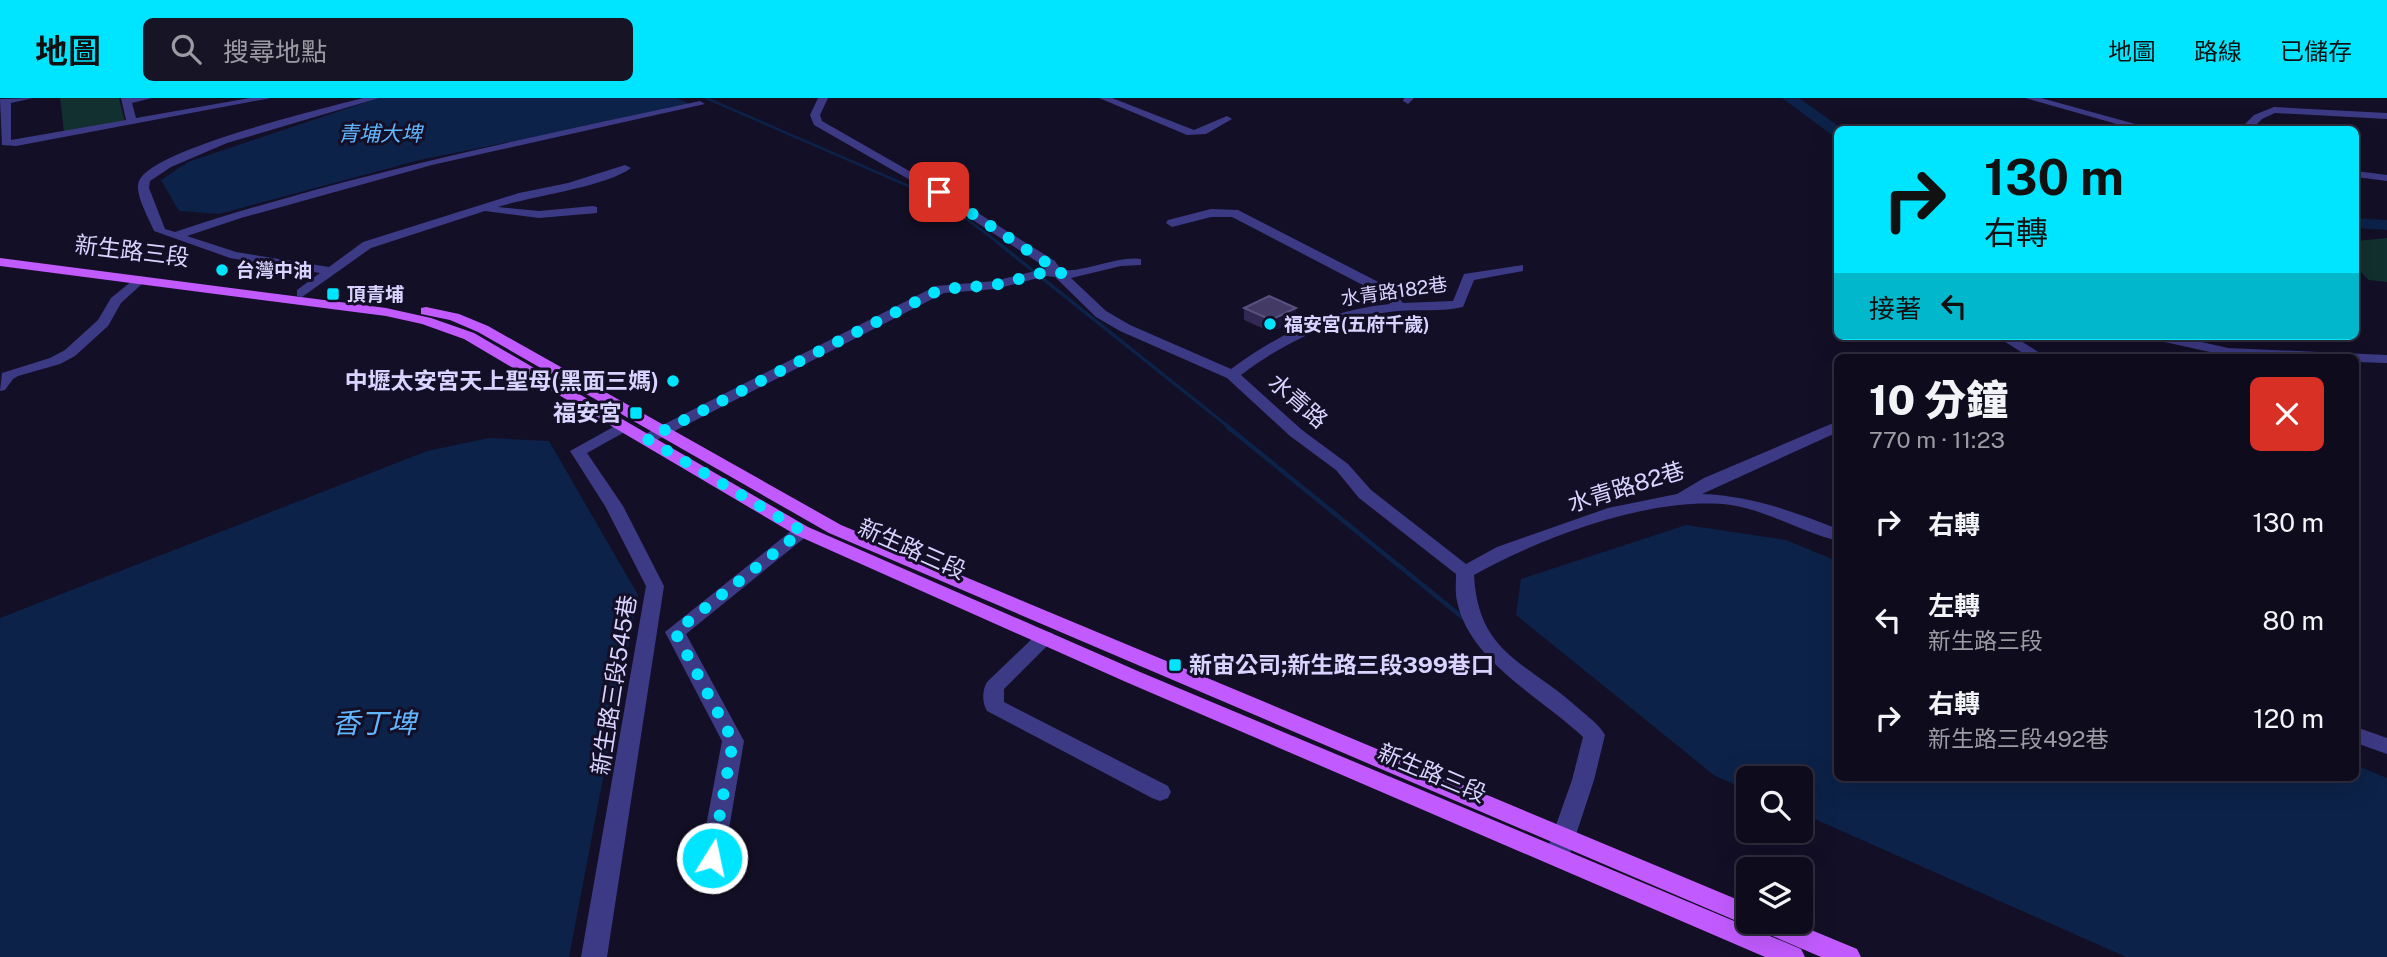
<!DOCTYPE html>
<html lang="zh-TW">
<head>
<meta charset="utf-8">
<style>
	:root { --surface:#0e0b1c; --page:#171425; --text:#f1f3f6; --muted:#9b9ba3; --line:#2e2b3b; --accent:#00e5ff }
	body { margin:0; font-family:"Public Sans","Noto Sans TC",sans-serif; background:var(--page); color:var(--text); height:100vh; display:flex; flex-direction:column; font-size:26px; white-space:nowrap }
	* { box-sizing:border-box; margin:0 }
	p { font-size:23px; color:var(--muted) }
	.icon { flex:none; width:38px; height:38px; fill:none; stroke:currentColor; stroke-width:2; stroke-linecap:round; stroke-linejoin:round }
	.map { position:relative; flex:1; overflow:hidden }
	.sheet { position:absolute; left:1834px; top:256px; width:525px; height:427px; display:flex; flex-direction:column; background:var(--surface); border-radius:10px; box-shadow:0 7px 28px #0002,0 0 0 2px var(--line) }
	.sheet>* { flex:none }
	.guide { position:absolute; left:1834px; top:28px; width:525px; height:214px; border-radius:10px; box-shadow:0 7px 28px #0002,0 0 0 2px var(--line); background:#00e5ff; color:#111; overflow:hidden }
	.fabs { position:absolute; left:1736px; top:668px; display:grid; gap:14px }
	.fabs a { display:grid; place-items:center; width:77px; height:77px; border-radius:10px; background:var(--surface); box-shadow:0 7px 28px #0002,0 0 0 2px var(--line); font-size:35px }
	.pin { position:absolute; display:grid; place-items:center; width:60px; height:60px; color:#fff; margin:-30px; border-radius:14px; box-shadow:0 4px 10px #0006 }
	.me { position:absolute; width:77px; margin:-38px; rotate:10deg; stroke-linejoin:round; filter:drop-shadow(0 0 5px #0008) }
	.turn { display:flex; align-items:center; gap:24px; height:147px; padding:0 35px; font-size:32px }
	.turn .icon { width:91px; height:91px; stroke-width:2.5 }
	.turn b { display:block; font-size:49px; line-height:60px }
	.then { display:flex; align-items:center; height:66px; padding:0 35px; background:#0003; gap:14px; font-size:26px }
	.round { display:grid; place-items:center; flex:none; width:74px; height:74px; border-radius:10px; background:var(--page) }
	.summary { display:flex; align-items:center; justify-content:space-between; height:119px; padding:0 35px }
	h1 { font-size:42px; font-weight:800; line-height:52px }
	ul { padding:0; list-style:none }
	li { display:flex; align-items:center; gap:21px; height:98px; padding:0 35px }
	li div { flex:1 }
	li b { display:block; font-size:26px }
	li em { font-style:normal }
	header { display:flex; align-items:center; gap:42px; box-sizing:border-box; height:98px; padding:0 35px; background:var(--accent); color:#111 }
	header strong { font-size:33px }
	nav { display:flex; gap:38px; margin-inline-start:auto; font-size:24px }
	.search { width:490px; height:63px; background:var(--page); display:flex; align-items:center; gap:18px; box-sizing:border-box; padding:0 24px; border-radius:10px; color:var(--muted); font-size:26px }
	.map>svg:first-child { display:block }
	.green { fill:#12302f }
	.water { fill:#0c2248 }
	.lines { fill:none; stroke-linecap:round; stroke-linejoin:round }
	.stream-far2 { stroke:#0c2248; stroke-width:2.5 }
	.stream-far1 { stroke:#0c2248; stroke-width:3.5 }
	.stream { stroke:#0c2248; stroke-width:4.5 }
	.river { fill:#0c2248; fill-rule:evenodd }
	.minor { fill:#3d3a85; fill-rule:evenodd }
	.major { fill:#c25bff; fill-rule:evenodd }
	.wall { fill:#312854 }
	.shaded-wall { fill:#1d163a }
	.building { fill:#433a66; stroke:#5a527e; stroke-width:2 }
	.route { stroke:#00e5ff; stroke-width:12; stroke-dasharray:0 21.6 }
	.poi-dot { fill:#00e5ff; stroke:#130f26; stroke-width:2.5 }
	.labels { text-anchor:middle; stroke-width:6; stroke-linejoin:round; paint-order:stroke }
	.far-poi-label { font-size:19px; font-weight:bold; fill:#d9d4ff; stroke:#130f26; text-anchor:start }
	.far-street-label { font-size:19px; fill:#d9d4ff; stroke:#130f26 }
	.far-water-label { font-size:21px; font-style:italic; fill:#62b6ff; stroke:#130f26 }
	.street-label { font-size:23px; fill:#d9d4ff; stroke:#130f26 }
	.poi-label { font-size:23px; font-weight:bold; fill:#d9d4ff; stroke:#130f26; text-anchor:end }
	.near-water-label { font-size:28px; font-style:italic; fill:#62b6ff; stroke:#130f26 }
</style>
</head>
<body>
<header>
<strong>地圖</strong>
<div class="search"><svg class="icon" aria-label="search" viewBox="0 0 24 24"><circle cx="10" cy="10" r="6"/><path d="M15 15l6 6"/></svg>搜尋地點</div>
<nav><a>地圖</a><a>路線</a><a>已儲存</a></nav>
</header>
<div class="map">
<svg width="2387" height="859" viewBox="0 0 2387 859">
	<rect width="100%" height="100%" fill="#130f26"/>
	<path class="green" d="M60,0h59l6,24 -61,10z
		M2387,140v44l-18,-2 -13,-13v-26z"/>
	<path class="water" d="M378,0h299l15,7 -272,55 -201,54 -40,-3 -18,-31 27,-18z
		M489,340l60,3 89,154 -69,362h-569v-339l427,-167z
		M1686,427l100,15 51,21 1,216h518v-12l31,13v179h-261l-325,-144v-34h-53v11l-33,-14 -199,-161 5,-36z"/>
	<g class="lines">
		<path class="stream-far2" d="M706,0l221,96 29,17 44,33"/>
		<path class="stream-far1" d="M997,144l233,186"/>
		<path class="stream" d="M1228,329l234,190"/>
		<path class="river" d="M1782,0h17l45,32h-6v7l-6,-2z
			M2356,120l31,2v10l-31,-2z"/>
		<path class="minor" d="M33,0l-22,5v37l115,-20 -5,-22h31l-20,5 4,15 114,-20h21l-255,48 -14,-1 -2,-46z
			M363,0h16l-152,45 -56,24 -21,14 -1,7 16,41 10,3c171,-57 348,-93 525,-131l5,3 -273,61 -191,53 -54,18 49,16 93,15 34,-25 156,-49 49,-10 57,-18 6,3c-25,19 -100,28 -133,39l41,4 54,-5 4,1v6l-58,5 -54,-7 -114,37 -69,49 -5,-1v-6l23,-17 -90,-15 -76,-27c-5,-13 -20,-37 -15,-50 13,-32 187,-73 224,-83z
			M818,0h10l-8,17 2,6 103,59 130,81c2,3 4,7 8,8 13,6 56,-14 78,-10v6l-20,1 -50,12 35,33 24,14 101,44c48,-36 99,-59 159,-65l-8,-9 -150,-78h-21l-39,10 -6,-4 2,-3 43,-11 27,1 154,79 11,14 50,-2 11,-27 59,-9v6l-49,9 -11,27c-21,5 -43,2 -65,4 -60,6 -109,28 -157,64l61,55 46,34 23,26 95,74 31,-17 111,-39 69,-14 27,-16 134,-57v11l-136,62c49,2 90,17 136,35v12c-37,-9 -69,-30 -107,-36 -78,-10 -189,32 -257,70 4,80 54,87 104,133 9,8 21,16 27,27l-11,45 -25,76 -4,7 -8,2 -8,-2 -4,-7 27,-76 11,-43c-42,-40 -114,-76 -126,-136 -2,-8 -1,-18 -1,-27l-97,-76 -23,-28 -46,-34 -63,-58 -107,-47 -24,-14 -41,-40 -9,-1 -51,13 -51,4 -291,149h-12l-2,-3 2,-3 295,-150 59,-5 52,-13 -130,-84 -103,-59 -4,-10z
			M1099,0h13l82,32 33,-14 5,3 -26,15 -19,1z
			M1404,0h10l-6,6 -5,-3z
			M2025,0h16l116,32h-19z
			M2274,9l113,6v6l-112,-6 -13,6 -11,11h-12l15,-15z
			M2356,73l31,4v6l-31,-4z
			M138,178l5,1v6l-22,20 -13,23 -33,30 -15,8 -42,12 -5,3 -8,11 -5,1 2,-18 48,-15 15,-8 33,-30 13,-22z
			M1996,238h17l33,21h-17z
			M2149,238h26l53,12 159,7v8l-31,-1v-5l-128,-1 -77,-17z
			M624,323l8,5 -2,3 -43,24 36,53 41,80 -57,371h-26l65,-371 -41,-80 -35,-55z
			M802,428l9,5 -3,4 -122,99 58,107 -20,117 -4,7 -8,2 -8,-2 -4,-7 22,-117 -57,-109 131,-105z
			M1045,533l7,2 3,5 -51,51v13l164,84 3,6 -3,6 -8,3 -8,-3 -165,-87c-5,-8 -5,-21 0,-29l51,-49z
			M2356,629l31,11v16l-31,-11z"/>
		<path class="major" d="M0,160l386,50 45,10 43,15 334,194 332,145 661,277 4,8h-40l-639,-275 -330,-147 -332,-196 -42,-15 -36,-8 -386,-50z
			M426,209l33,7 29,12 353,199 907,379v18h44l65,27 4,8h-40l-65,-28 -3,-6 -5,2 -9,-3 -910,-389 -351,-201 -28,-12 -29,-6v-6z"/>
	</g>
	<path class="wall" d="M1244,210h52v12l-25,12 -27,-12z"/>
	<path class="shaded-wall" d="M1296,210v12l-25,12v-12z"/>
	<path class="building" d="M1269,198l27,12 -25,12 -27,-12z"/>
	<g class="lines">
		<path class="route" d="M712,760l21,-117 -58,-109 127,-101 -155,-92 294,-150 54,-4 51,-13 16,1 -123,-81"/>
	</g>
	<g class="poi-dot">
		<circle cx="222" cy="172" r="7"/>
		<rect x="326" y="189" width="14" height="14" rx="3.5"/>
		<circle cx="1270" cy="226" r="7"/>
		<circle cx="673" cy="283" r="7"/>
		<rect x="629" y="308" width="14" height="14" rx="3.5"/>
		<rect x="1168" y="560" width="14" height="14" rx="3.5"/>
	</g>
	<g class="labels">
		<g class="far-poi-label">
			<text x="236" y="179">台灣中油</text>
			<text x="347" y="203">頂青埔</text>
			<text x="1284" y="233">福安宮(五府千歲)</text>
		</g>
		<g class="far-street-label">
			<text transform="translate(1394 193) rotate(-8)" y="7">水青路182巷</text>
		</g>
		<g class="far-water-label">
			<text x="380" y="43">青埔大埤</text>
		</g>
		<g class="street-label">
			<text transform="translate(132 153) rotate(7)" y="8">新生路三段</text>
			<text transform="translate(1298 303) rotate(41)" y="8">水青路</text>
			<text transform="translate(1626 389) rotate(-17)" y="8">水青路82巷</text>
			<text transform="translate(912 451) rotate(24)" y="8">新生路三段</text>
			<text transform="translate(614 587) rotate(-81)" y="8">新生路三段545巷</text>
			<text transform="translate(1432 675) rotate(23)" y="8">新生路三段</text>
		</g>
		<g class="poi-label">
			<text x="659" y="291">中壢太安宮天上聖母(黑面三媽)</text>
			<text x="622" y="323">福安宮</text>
			<text x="1189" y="575" text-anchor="start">新宙公司;新生路三段399巷口</text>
		</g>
		<g class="near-water-label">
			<text x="374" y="635">香丁埤</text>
		</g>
	</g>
</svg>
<div class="fabs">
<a><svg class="icon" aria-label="search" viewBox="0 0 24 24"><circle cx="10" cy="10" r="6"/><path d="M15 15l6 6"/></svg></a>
<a><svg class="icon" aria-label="layers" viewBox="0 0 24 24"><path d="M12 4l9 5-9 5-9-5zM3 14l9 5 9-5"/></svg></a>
</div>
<div class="pin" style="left:939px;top:94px;background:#d93025"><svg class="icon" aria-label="arrive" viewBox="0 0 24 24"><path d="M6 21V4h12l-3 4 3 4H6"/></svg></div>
<svg class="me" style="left:712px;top:760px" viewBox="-20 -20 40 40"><circle r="17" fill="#00e5ff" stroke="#fff" stroke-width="3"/><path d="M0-11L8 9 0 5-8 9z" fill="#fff"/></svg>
<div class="guide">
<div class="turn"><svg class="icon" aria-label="right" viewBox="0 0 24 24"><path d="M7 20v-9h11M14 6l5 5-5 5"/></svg><div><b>130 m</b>右轉</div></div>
<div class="then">接著<svg class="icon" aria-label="left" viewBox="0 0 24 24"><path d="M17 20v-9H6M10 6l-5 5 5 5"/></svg></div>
</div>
<section class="sheet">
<div class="summary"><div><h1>10 分鐘</h1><p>770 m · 11:23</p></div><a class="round" style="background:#d93025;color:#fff"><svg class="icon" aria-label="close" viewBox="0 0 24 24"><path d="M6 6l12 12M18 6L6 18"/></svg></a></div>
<ul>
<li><svg class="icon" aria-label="right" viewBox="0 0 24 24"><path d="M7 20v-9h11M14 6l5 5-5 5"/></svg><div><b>右轉</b></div><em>130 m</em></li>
<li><svg class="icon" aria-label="left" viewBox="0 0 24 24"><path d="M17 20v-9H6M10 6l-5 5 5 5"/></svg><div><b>左轉</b><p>新生路三段</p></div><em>80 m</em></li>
<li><svg class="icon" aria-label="right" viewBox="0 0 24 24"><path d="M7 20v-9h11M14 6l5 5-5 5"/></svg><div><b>右轉</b><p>新生路三段492巷</p></div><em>120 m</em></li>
</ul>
</section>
</div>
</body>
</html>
